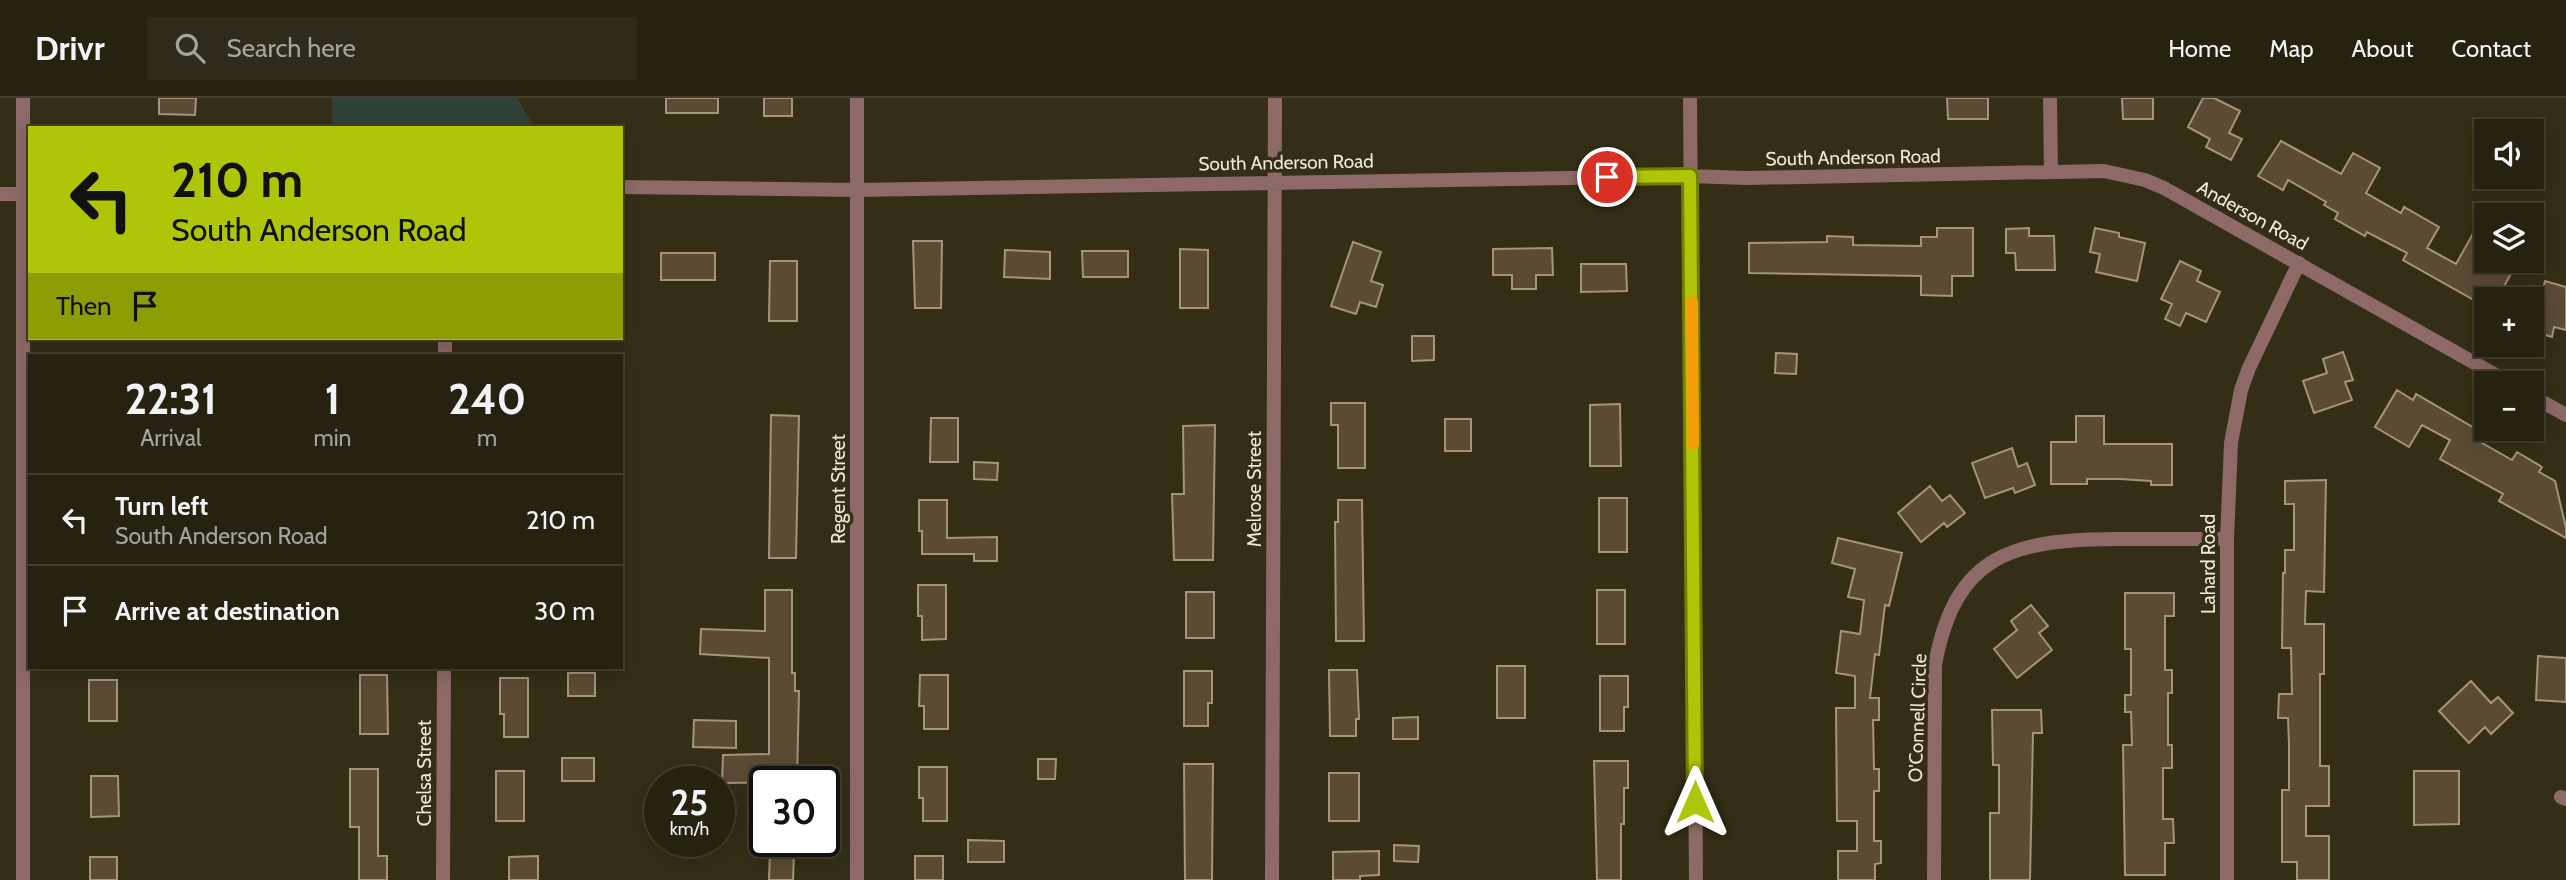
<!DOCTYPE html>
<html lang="en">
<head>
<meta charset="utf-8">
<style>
	:root { --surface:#272210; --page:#2f2a19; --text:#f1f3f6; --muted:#a4a49f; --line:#433f30 }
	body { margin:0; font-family:Cabin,sans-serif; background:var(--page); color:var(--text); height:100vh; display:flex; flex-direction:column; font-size:26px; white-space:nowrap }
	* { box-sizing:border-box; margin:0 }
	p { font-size:23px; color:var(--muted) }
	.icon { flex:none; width:38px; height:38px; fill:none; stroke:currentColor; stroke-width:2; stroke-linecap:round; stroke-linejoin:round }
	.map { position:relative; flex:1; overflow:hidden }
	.details { position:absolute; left:28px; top:256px; width:595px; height:315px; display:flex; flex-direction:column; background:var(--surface); border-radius:0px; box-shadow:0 4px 18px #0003,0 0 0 2px var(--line) }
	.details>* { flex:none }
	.top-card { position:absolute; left:28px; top:28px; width:595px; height:214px; border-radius:0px; box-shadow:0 4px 18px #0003,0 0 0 2px var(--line); background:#afc508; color:#111; overflow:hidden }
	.buttons { position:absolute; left:2474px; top:21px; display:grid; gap:14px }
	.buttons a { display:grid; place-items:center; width:70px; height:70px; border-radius:0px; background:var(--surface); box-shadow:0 4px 18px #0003,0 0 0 2px var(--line); font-size:35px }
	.speed { position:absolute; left:644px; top:668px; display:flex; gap:14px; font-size:35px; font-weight:700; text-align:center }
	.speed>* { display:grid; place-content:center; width:91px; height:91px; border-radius:50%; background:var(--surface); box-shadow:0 4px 18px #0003,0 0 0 2px var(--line); line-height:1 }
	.speed small { font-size:18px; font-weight:400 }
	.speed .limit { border:4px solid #111; border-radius:10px; background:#fff; color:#111 }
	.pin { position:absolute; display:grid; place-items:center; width:60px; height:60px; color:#fff; margin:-30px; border:4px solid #fff; border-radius:50%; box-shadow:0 2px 7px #0007 }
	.me { position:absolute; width:77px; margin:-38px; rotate:0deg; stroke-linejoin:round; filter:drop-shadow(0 0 5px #0008) }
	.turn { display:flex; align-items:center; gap:24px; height:147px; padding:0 28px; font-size:32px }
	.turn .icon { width:91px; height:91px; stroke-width:2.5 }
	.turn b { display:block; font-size:49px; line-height:60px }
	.then { display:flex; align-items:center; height:66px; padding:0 28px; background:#0003; gap:14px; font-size:26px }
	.eta { display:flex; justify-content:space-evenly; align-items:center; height:119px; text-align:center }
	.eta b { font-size:42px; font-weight:700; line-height:49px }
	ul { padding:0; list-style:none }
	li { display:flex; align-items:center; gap:21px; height:91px; padding:0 28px; border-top:2px solid var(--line) }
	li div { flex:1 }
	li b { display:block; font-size:26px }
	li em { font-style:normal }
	header { display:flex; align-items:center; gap:42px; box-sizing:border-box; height:98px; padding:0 35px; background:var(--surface); border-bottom:2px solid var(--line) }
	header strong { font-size:33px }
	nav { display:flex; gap:38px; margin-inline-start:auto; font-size:24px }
	.search { width:490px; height:63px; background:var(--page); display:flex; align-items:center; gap:18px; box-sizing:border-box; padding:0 24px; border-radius:0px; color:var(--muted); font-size:26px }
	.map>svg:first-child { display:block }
	.green { fill:#304139 }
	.building { fill:#5b4b35; stroke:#a5937b; stroke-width:2 }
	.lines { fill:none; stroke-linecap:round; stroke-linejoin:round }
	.minor { stroke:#8d6a67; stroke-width:14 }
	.route-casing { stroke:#728005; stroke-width:18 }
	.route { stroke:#afc508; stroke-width:12 }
	.slow { stroke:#f59e0b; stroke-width:12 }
	.labels { text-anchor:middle; stroke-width:7; stroke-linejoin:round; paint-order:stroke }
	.street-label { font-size:19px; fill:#ece9da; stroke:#342e16 }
</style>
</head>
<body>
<header>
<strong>Drivr</strong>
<div class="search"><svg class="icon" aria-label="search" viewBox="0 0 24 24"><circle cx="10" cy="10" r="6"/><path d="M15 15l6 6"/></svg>Search here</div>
<nav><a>Home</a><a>Map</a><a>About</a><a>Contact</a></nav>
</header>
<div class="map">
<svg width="2566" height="782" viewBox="0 0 2566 782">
	<rect width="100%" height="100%" fill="#342e16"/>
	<path class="green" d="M332,0h185l18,30h-203z"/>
	<path class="building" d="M159,0h37l-1,17 -36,-1z
		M666,0h52v15h-52z
		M764,0h28v18h-28z
		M1947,0h41v21h-40z
		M2122,0h31v21h-30z
		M2203,0h11l26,13 -11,22 13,6 -11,21 -25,-13 4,-8 -22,-12z
		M2281,43l60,33 12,-21 27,15 -14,25 35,20 3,-6 35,20 -12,21 29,16 19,-34 12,6v25h31l-21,38h-25l-69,-39 4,-7 -40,-21 -2,4 -30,-17 3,-6 -14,-8 2,-3 -38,-22 -5,10 -25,-14z
		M1937,130h36v48h-21v20l-31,-1v-19l-172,-3v-30l78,-1v-6l26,1v8l68,1v-9h16z
		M2029,130v8h25l1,34h-39l-1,-17h-9v-24z
		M2095,130l24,5v4l26,6 -8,38 -41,-9 4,-18 -10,-2z
		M913,143h29l-1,67h-26z
		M1353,144l28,10 -10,29 12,4 -7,22 -16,-5 -4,12 -25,-8z
		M1552,150l1,27h-17v14h-24v-14h-19v-26z
		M1180,151l28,1v58h-28z
		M1005,152l45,2v27l-46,-2z
		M1082,153h46v26h-45z
		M661,155h54v27h-54z
		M770,163h27v60h-28z
		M2180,163l21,10 -4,10 23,11 -14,30 -20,-9 -6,13 -15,-7 7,-15 -11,-5z
		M1581,166h45l1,27 -46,1z
		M2545,183l21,6v43l-12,-3 -2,10 -20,-6v-22l6,1z
		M1412,238h22v24l-22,1z
		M2343,254l10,28 -8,2 7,18 -38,13 -11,-32 24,-8 -4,-14z
		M1776,255l21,1 -1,20 -21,-1z
		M2397,292l16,10 3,-6 65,38 -4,8 35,20 5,-8 25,15 -3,5 16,9 11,47v10l-67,-37 4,-7 -63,-35 10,-19 -28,-15 -13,22 -34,-20z
		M1331,305h34v65h-27v-43h-7z
		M1620,306l1,62h-31v-61z
		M771,317l28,1 -3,142h-27z
		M2076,318h28v28h68v41h-21v-4l-31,-2h-33v5h-36v-42h25z
		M931,320h27v44h-28z
		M1445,321h26v32h-26z
		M1215,327l-2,135h-39l-2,-66h12l-1,-68z
		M2012,350l6,19 9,-4 8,22 -20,8 -2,-5 -28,10 -13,-35z
		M974,364l24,1 -1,17 -23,-1z
		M2326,382l-2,112 -18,-1 -1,33h19v50h-4v92h9v40h-23v30h23v44h-32v-18h-15v-72h7v-46l-1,-26h-10l1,-24h13l-1,-46h-9l1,-75h2v-23h9v-46h-9v-23z
		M1930,388l12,15 8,-6 15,18 -18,14 -3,-4 -23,19 -23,-29z
		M1599,400h28v54h-28z
		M919,402h28v38l50,-1v24h-23v-7h-52v-23h-3z
		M1338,402h24l2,141h-28l-1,-119h3z
		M1838,440l64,15 -13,53 -4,-1 -6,50 -4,-1 -5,44h9v22h-6l1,49h5v22h-5v50h7v22l-6,1v16h-37v-29h19v-30h-20l-1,-113h19v-32l-19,-3 5,-42 19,3 4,-34 -16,-3 7,-28 -23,-6z
		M918,487h28v54l-24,1v-24h-4z
		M765,492h27v83h3v18h4l-2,91 -75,1 1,-28 46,-1v-96l-69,-4 1,-25 64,2z
		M1597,492h28v54h-28z
		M1186,494h28v46h-28z
		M2125,495h49v23h-9v54h7v23h-4v52h4v23h-9v51h10l1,24h-9v32h-40l-2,-130h9l-1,-33h-6v-17h6v-46h-6z
		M2031,507l17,21 -9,7 13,17 -35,28 -23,-29 23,-19 -6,-9z
		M2538,558l28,2v44l-30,-2z
		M1497,568h28v52h-28z
		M1329,572h28l2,49h-3v17h-26z
		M1184,573h28v32h-4v23h-24z
		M568,575h27v23h-27z
		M360,577h27l1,59h-28z
		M920,577h28v54h-24v-23h-5z
		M1600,578h28v31h-4v24h-24z
		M500,580h28v59h-24v-23h-4z
		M89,582h28v41h-28z
		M2471,583l20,22 7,-6 15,16 -22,21 -6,-7 -16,16 -30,-32z
		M1992,612h49l1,23h-9l-3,147h-40v-67h9v-48h-6z
		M1418,619v22h-25v-21z
		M694,622l42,1v27l-43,-1z
		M562,660h32v23h-32z
		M1038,661h18l-1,20h-17z
		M1594,663h34v27h-4v36h-3v56h-24z
		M1184,666h29l-1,116h-27z
		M919,669h28v54h-24v-23h-4z
		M350,671h28v87h9v24h-28v-53h-9z
		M496,673h28v50h-28z
		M2414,673h45v53l-45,1z
		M1329,675h30v48h-30z
		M91,678h27l1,40 -28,1z
		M968,742l36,1v21h-36z
		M1394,747l25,1 -1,16 -24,-1z
		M770,753h24l-1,29h-24z
		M1379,753v24l-19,1v4h-27v-28z
		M538,758v24h-29v-23z
		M915,758h28v24h-28z
		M90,759h27v23h-27z"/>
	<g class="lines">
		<path class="minor" d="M23,0v782
			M1690,0l6,782
			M2050,0l1,74
			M621,89l237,3 832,-14 57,2 357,-7 41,9 19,8 346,195
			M0,96h30
			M445,257v-17
			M2532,298l34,19
			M2561,699l5,2
			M443,782l1,-213
			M857,782v-782
			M1272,782l3,-782
			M1934,782l1,-215c20,-111 78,-125 179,-126 37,0 75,0 113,0
			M2227,782v-341l4,-96 10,-53 8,-22 50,-105"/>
	</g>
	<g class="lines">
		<defs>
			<path id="route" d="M1607,79l83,-1 5,626"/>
		</defs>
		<use href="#route" class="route-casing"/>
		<use href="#route" class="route"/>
		<path class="slow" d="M1692,204l1,142"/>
	</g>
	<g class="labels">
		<g class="street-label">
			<text transform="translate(1853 59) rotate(-1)" y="7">South Anderson Road</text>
			<text transform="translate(1286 64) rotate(-1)" y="7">South Anderson Road</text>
			<text transform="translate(2253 117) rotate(29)" y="7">Anderson Road</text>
			<text transform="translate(838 391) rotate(-90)" y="7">Regent Street</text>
			<text transform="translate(1254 391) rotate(-90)" y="7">Melrose Street</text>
			<text transform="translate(2208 466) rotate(-90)" y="7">Lahard Road</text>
			<text transform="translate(1917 620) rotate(-88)" y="7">O'Connell Circle</text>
			<text transform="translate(424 675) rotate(-90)" y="7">Chelsa Street</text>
		</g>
	</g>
</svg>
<div class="buttons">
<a><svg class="icon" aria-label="sound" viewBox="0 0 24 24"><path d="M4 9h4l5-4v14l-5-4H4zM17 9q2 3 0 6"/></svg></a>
<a><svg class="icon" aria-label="layers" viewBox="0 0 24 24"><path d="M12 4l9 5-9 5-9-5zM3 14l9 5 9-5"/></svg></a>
<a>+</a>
<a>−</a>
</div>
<div class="speed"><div>25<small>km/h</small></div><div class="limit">30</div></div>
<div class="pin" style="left:1607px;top:79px;background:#d93025"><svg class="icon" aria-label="arrive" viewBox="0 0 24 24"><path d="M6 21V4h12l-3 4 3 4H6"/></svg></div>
<svg class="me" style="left:1695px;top:704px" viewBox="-20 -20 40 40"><path d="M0-17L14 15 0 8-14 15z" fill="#afc508" stroke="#fff" stroke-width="4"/></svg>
<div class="top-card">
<div class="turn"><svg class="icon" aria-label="left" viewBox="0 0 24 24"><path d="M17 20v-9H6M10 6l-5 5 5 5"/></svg><div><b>210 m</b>South Anderson Road</div></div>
<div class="then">Then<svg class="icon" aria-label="arrive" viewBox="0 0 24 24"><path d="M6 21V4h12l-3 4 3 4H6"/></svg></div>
</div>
<section class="details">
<div class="eta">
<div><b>22:31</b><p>Arrival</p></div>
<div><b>1</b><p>min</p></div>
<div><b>240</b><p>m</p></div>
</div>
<ul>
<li><svg class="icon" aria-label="left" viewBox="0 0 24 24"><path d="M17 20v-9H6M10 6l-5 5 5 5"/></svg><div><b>Turn left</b><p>South Anderson Road</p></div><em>210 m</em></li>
<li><svg class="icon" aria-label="arrive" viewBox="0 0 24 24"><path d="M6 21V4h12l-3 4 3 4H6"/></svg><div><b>Arrive at destination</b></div><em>30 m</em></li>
</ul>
</section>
</div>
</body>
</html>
